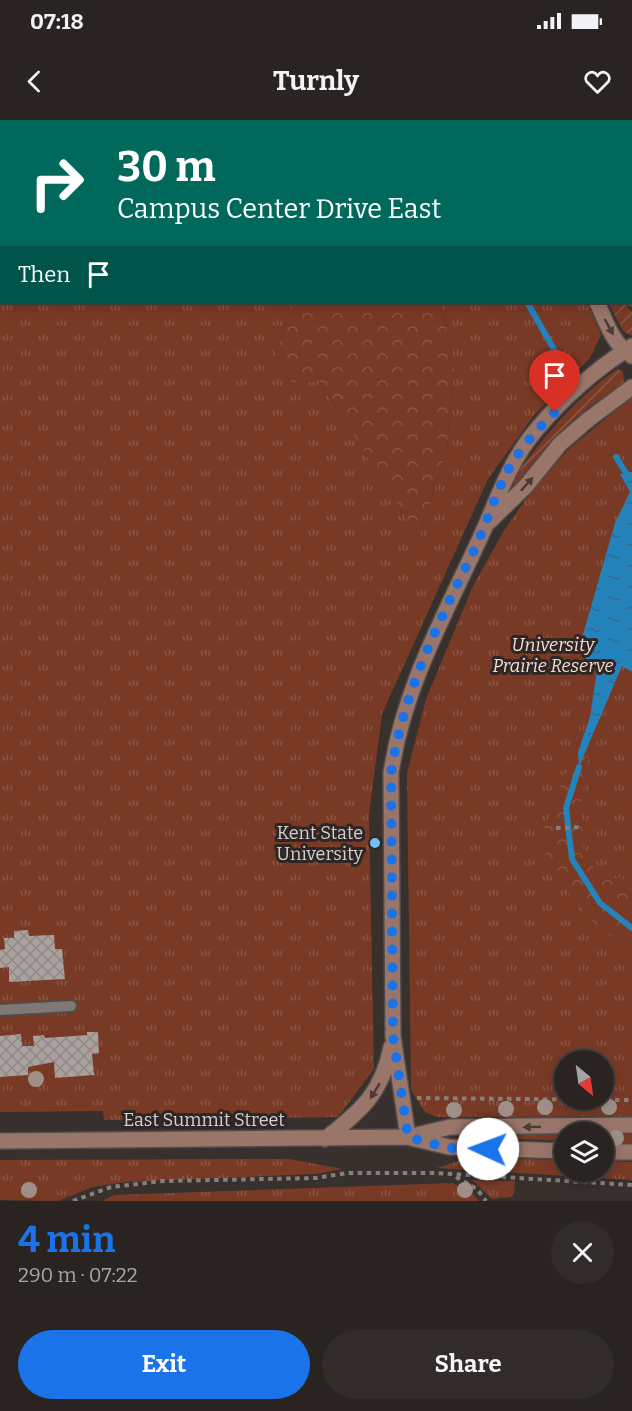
<!DOCTYPE html>
<html lang="en">
<head>
<meta charset="utf-8">
<style>
	:root { --surface:#292422; --page:#312c2a; --text:#f1f3f6; --muted:#a5a4a5; --line:#454140; --accent:#1a73e8 }
	body { margin:0; font-family:Bitter,serif; background:var(--page); color:var(--text); height:100vh; display:flex; flex-direction:column; font-size:22px; white-space:nowrap }
	* { box-sizing:border-box; margin:0 }
	p { font-size:20px; color:var(--muted) }
	.icon { flex:none; width:33px; height:33px; fill:none; stroke:currentColor; stroke-width:2; stroke-linecap:round; stroke-linejoin:round }
	.map { position:relative; height:1081px; overflow:hidden }
	.sheet { display:flex; flex-direction:column; background:var(--surface); flex:1 }
	.sheet>* { flex:none }
	.banner { position:absolute; left:0px; top:0px; width:633px; height:183px; box-shadow:0 3px 15px #0003,0 0 0 2px var(--line); background:#00695c; color:#fff; overflow:hidden }
	.needle { width:39px; rotate:151deg }
	.buttons { position:absolute; left:554px; top:930px; display:grid; gap:12px }
	.buttons a { display:grid; place-items:center; width:60px; height:60px; border-radius:50%; background:var(--surface); box-shadow:0 3px 15px #0003,0 0 0 2px var(--line); font-size:30px }
	.pin { position:absolute; display:grid; place-items:center; width:51px; height:51px; color:#fff; margin:-62px -26px; border-radius:50% 50% 50% 0; rotate:-45deg; box-shadow:0 0 6px #0007 }
	.pin .icon { rotate:45deg }
	.me { position:absolute; width:66px; margin:-33px; rotate:272deg; stroke-linejoin:round; filter:drop-shadow(0 0 4px #0008) }
	.turn { display:flex; align-items:center; gap:21px; height:126px; padding:0 18px; font-size:27px }
	.turn .icon { width:78px; height:78px; stroke-width:2.5 }
	.turn b { display:block; font-size:42px; line-height:51px }
	.then { display:flex; align-items:center; height:57px; padding:0 18px; background:#0003; gap:12px; font-size:22px }
	.round { display:grid; place-items:center; flex:none; width:63px; height:63px; border-radius:32px; background:var(--page) }
	.head { display:flex; align-items:center; justify-content:space-between; height:102px; padding:0 18px }
	h1 { font-size:36px; font-weight:700; line-height:45px; color:var(--accent) }
	.button { display:flex; gap:12px; margin-top:auto; padding:12px 18px }
	.button a { flex:1; height:69px; border-radius:36px; background:var(--accent); color:#fff; font-size:24px; font-weight:700; line-height:69px; text-align:center }
	.button a+a { background:var(--page); color:var(--text) }
	.status { display:flex; justify-content:space-between; align-items:center; height:42px; padding:0 30px; background:var(--surface); direction:ltr }
	.status svg { height:16px; fill:currentColor }
	header { display:flex; justify-content:space-between; align-items:center; height:78px; padding:0 18px; background:var(--surface); font-size:27px; font-weight:700 }
	.map>svg:first-child { display:block }
	.grass { fill:url(#grass-tufts); fill-rule:evenodd }
	.forest { fill:url(#forest-crowns) }
	.garden { fill:url(#garden-furrows) }
	.water { fill:url(#water-ripples) }
	.lines { fill:none; stroke-linecap:round; stroke-linejoin:round }
	.stream { stroke:#2483bb; stroke-width:6 }
	.building { fill:url(#building-cross-hatch) }
	.lane-casing { stroke:#514c4a; stroke-width:14 }
	.secondary-casing { stroke:#514c4a; stroke-width:18 }
	.path { stroke:#857f7d; stroke-width:4; stroke-dasharray:4.5 4.5; stroke-linecap:butt }
	.lane { stroke:#807875; stroke-width:10 }
	.secondary { stroke:#9a766a; stroke-width:15 }
	.tree { fill:#a08f89 }
	.oneway { fill:#483a36 }
	.route { stroke:#1a73e8; stroke-width:10; stroke-dasharray:0 18 }
	.poi-dot { fill:#73c0f6; stroke:#2d2624; stroke-width:2 }
	.labels { text-anchor:middle; stroke-width:6; stroke-linejoin:round; paint-order:stroke }
	.park-label { font-size:18px; font-style:italic; fill:#f6dcd4; stroke:#2d2624 }
	.poi-label { font-size:18px; fill:#d5d0cf; stroke:#2d2624; text-anchor:end }
	.street-label { font-size:18px; fill:#d5d0cf; stroke:#2d2624 }
</style>
</head>
<body>
<div class="status"><b>07:18</b><svg viewBox="0 0 49 12"><path d="M0 12V9h3v3zM5 12V6h3v6zM10 12V3h3v9zM15 12V0h3v12zM26 1h20v11H26zM47 4h2v5h-2z"/></svg></div>
<header><svg class="icon" aria-label="back" viewBox="0 0 24 24"><path d="M15 5l-7 7 7 7"/></svg>Turnly<svg class="icon" aria-label="heart" viewBox="0 0 24 24"><path d="M12 20l-8-8c-3-5 5-10 8-4 3-6 11-1 8 4z"/></svg></header>
<div class="map">
<svg width="632" height="1081" viewBox="0 0 632 1081">
	<defs>
		<pattern id="grass-tufts" width="24" height="20" patternUnits="userSpaceOnUse" patternTransform="scale(1.5)"><rect width="24" height="20" fill="#783a25"/><path d="M3 7l-1-3M5 7V3M7 7l1-3M15 17l-1-3M17 17v-4M19 17l1-3" fill="none" stroke="#8a5544"/></pattern>
		<pattern id="forest-crowns" width="20" height="18" patternUnits="userSpaceOnUse" patternTransform="scale(1.5)"><rect width="20" height="18" fill="#783a25"/><path d="M2 6a3 3 0 1 1 6 0M12 15a3 3 0 1 1 6 0" fill="none" stroke="#8a5544"/></pattern>
		<pattern id="garden-furrows" width="10" height="10" patternUnits="userSpaceOnUse" patternTransform="scale(1.5)"><rect width="10" height="10" fill="#783a25"/><path d="M-1 1l2-2M0 10L10 0M9 11l2-2" fill="none" stroke="#8a5544"/></pattern>
		<pattern id="water-ripples" width="26" height="14" patternUnits="userSpaceOnUse" patternTransform="scale(1.5)"><rect width="26" height="14" fill="#2483bb"/><path d="M2 4q2-2 4 0t4 0M15 11q2-2 4 0t4 0" fill="none" stroke="#2e6b8f"/></pattern>
		<pattern id="building-cross-hatch" width="8" height="8" patternUnits="userSpaceOnUse" patternTransform="scale(1.5)"><rect width="8" height="8" fill="#aaa19e"/><path d="M0 0l8 8M0 8l8-8" fill="none" stroke="#908886"/></pattern>
	</defs>
	<rect width="100%" height="100%" fill="#37302d"/>
	<path class="grass" d="M0,0l168,1 -166,1v180h292l-18,50 16,31 27,-2 100,157 28,-90 7,-80 -13,-66h146l14,33 -11,23 -56,57 -46,64 -106,235 -13,101 5,254 -36,48 -234,3 -1,-9 -103,1z
		M528,0h104v167v-165z
		M632,277v719l-195,1 -12,-5 -14,-22 -4,-317 19,-74 47,-113 30,-54 32,-46 36,-39zM564,940h39v40h-39z
		M632,1012v11h-29v-10z
		M564,1013v8l-114,-5 4,-1z
		M467,1038l97,2v12h39v-11l29,1v18l-195,-12z
		M290,1039l52,10 -26,5 -190,8 -33,5 -35,14 -58,-1v-40z
		M472,1060l43,1 -1,13 -3,3 -19,2z
		M453,1063l18,9 8,9h-377l12,-6z"/>
	<path class="forest" d="M167,0h274l-2,2z
		M294,182h147l13,66 -7,80 -28,90 -100,-157 -27,2 -16,-31z
		M591,635l-10,46 3,53 19,27 18,-4 11,13v62l-41,-31 -18,-20 -34,-59 27,-70z"/>
	<path class="garden" d="M608,182h15l9,10v24l-9,-5z
		M617,249l6,2 1,12 -38,26 -31,32 -37,45h-4l-2,-5c30,-43 62,-81 105,-112z"/>
	<path class="water" d="M632,352v200l-10,-6 -43,101 -1,-15 12,-35 7,-47 -11,-11 -6,-14 35,-122 15,-31 -10,-18z"/>
	<g class="lines">
		<path class="stream" d="M432,0v2
			M527,182l33,58
			M616,337l10,16
			M579,647l-13,41 6,51 28,44 32,25"/>
	</g>
	<path class="building" d="M28,810l1,6 25,-1 1,14h7l3,30 -56,3v-15l-9,1v-18l5,-1 -1,-11h10v-7z
		M87,912h11l1,21 -7,1 2,21 -39,3 -1,-16 -26,5v8l-28,2v-41l21,-2 1,12h12l-1,-10 11,-1 1,3 42,-3z"/>
	<g class="lines">
		<defs>
			<path id="lane" d="M0,890l71,-4"/>
			<path id="secondary" d="M510,0l1,2
				M632,177v1
				M597,182c8,18 16,43 35,54
				M490,401l36,-35 34,-42 29,-25 43,-32
				M408,1017l-15,-101 -2,-263c13,-89 58,-165 94,-246 15,-35 26,-67 51,-97 26,-31 61,-62 96,-84
				M411,1018l38,9 115,4
				M325,1019c36,-28 57,-46 66,-92
				M0,1021l408,-4 42,-10 182,-2
				M603,1032h29"/>
		</defs>
		<use href="#lane" class="lane-casing"/>
		<use href="#secondary" class="secondary-casing"/>
		<path class="path" d="M556,708l27,-1
			M417,978l215,2
			M456,1057l21,12 9,12
			M73,1081l38,-14 52,-6 153,-3 31,-5h89l196,12"/>
		<use href="#lane" class="lane"/>
		<use href="#secondary" class="secondary"/>
	</g>
	<g class="tree">
		<circle cx="36" cy="959" r="8"/>
		<circle cx="545" cy="987" r="8"/>
		<circle cx="609" cy="987" r="8"/>
		<circle cx="506" cy="989" r="8"/>
		<circle cx="454" cy="990" r="8"/>
		<circle cx="616" cy="1018" r="8"/>
		<circle cx="29" cy="1070" r="8"/>
		<circle cx="465" cy="1070" r="8"/>
	</g>
	<defs><path id="oneway-solid" d="M-6-.8H1V-3.2L6.5 0L1 3.2V.8H-6Z" transform="scale(1.5)"/></defs>
	<g class="oneway">
		<use href="#oneway-solid" transform="translate(609 207) rotate(62)"/>
		<use href="#oneway-solid" transform="translate(527 364) rotate(-48)"/>
		<use href="#oneway-solid" transform="translate(375 971) rotate(122)"/>
		<use href="#oneway-solid" transform="translate(532 1007) rotate(179)"/>
	</g>
	<g class="lines">
		<path class="route" d="M488,1029l-40,-1 -40,-11 -15,-101 -2,-263c12,-82 50,-155 86,-229 9,-20 15,-40 24,-59 11,-27 33,-53 54,-73"/>
	</g>
	<circle class="poi-dot" cx="375" cy="723" r="6"/>
	<g class="labels">
		<g class="park-label">
			<text x="553" y="531">University<tspan x="553" dy="21">Prairie Reserve</tspan></text>
		</g>
		<g class="poi-label">
			<text x="363" y="719">Kent State<tspan x="363" dy="21">University</tspan></text>
		</g>
		<g class="street-label">
			<text x="204" y="1006">East Summit Street</text>
		</g>
	</g>
</svg>
<div class="buttons">
<a><svg class="needle" viewBox="-14 -14 28 28"><path d="M0-13l5 13h-10z" fill="#e53935"/><path d="M0 13l5-13h-10z" fill="#a5a4a5"/></svg></a>
<a><svg class="icon" aria-label="layers" viewBox="0 0 24 24"><path d="M12 4l9 5-9 5-9-5zM3 14l9 5 9-5"/></svg></a>
</div>
<div class="pin" style="left:555px;top:292px;background:#d93025"><svg class="icon" aria-label="arrive" viewBox="0 0 24 24"><path d="M6 21V4h12l-3 4 3 4H6"/></svg></div>
<svg class="me" style="left:488px;top:1029px" viewBox="-20 -20 40 40"><circle r="19" fill="#fff"/><path d="M0-13L10 11 0 6-10 11z" fill="#1a73e8"/></svg>
<div class="banner">
<div class="turn"><svg class="icon" aria-label="right" viewBox="0 0 24 24"><path d="M7 20v-9h11M14 6l5 5-5 5"/></svg><div><b>30 m</b>Campus Center Drive East</div></div>
<div class="then">Then<svg class="icon" aria-label="arrive" viewBox="0 0 24 24"><path d="M6 21V4h12l-3 4 3 4H6"/></svg></div>
</div>
</div>
<section class="sheet">
<div class="head"><div><h1>4 min</h1><p>290 m · 07:22</p></div><a class="round"><svg class="icon" aria-label="close" viewBox="0 0 24 24"><path d="M6 6l12 12M18 6L6 18"/></svg></a></div>
<div class="button"><a>Exit</a><a>Share</a></div>
</section>
</body>
</html>
